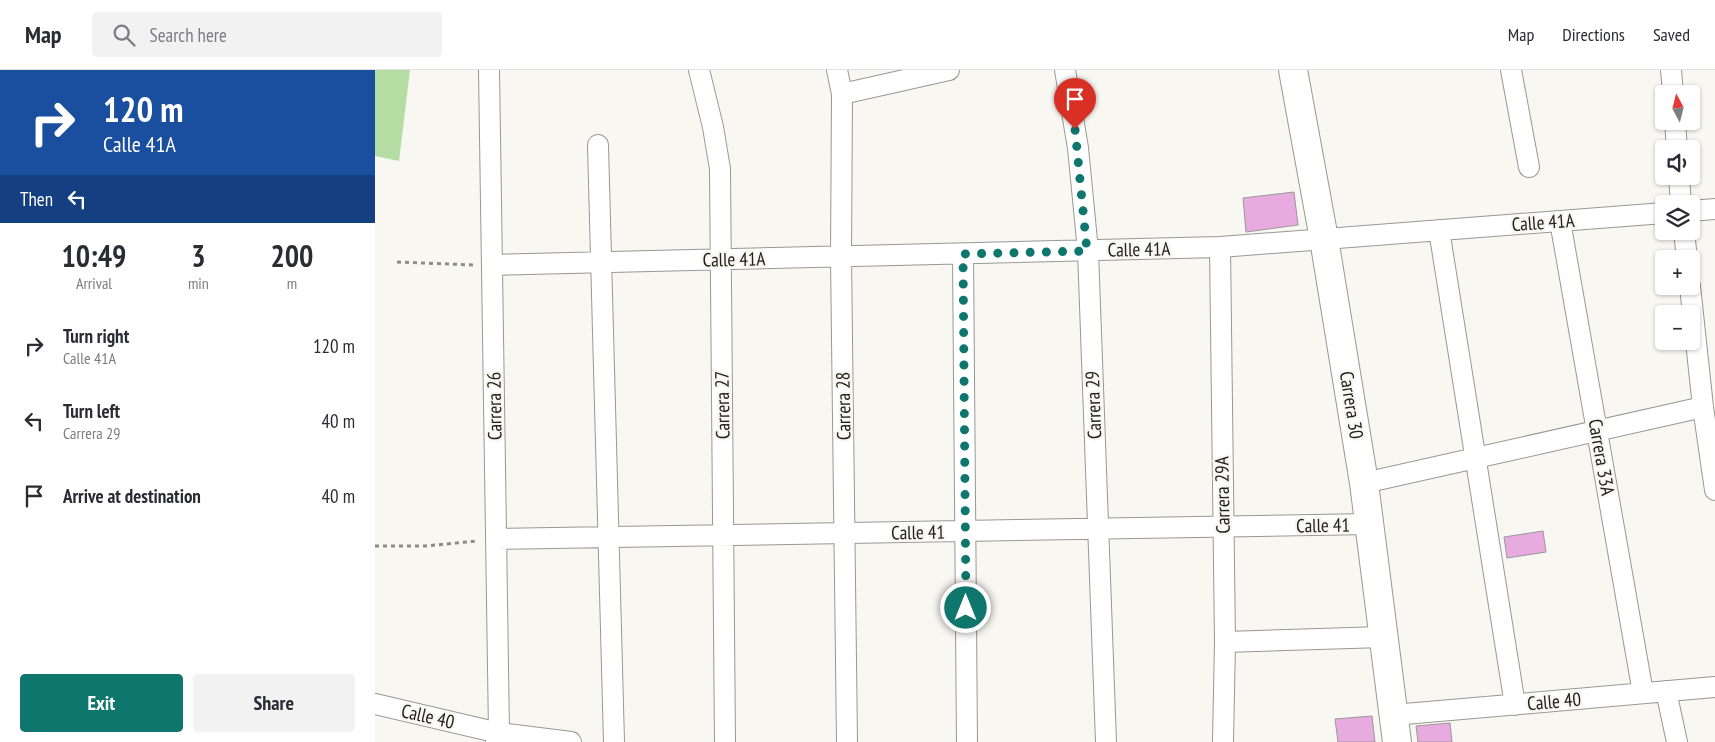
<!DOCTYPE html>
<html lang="en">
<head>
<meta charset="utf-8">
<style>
	:root { --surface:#fff; --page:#f2f2f3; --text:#2b2b33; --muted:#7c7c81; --line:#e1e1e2; --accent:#0f766e }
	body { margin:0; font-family:"PT Sans Narrow",sans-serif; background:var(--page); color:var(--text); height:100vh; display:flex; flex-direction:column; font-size:19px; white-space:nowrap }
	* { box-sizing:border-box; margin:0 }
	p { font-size:16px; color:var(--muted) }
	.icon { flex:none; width:28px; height:28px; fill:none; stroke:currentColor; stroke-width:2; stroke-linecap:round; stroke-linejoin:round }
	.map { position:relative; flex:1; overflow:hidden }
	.sheet { display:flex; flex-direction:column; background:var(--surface); width:375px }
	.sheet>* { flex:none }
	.hud { background:#1a4fa0; color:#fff; overflow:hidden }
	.needle { width:32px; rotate:353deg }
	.buttons { position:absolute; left:1280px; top:15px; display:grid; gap:10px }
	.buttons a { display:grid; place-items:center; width:45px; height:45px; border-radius:5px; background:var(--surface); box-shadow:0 1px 4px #0004; font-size:25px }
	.pin { position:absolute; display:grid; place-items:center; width:42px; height:42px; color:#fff; margin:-51px -21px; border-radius:50% 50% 50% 0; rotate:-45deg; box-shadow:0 0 5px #0007 }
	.pin .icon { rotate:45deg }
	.me { position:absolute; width:55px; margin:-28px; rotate:0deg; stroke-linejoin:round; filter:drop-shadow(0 0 4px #0008) }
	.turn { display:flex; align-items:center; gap:18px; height:105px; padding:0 20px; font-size:22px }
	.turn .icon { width:65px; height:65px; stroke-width:2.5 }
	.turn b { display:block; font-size:35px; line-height:42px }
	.then { display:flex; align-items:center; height:48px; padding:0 20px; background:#0003; gap:10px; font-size:19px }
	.eta { display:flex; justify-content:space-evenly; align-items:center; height:85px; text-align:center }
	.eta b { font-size:30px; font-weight:700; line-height:35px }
	.cta { display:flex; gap:10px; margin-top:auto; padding:10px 20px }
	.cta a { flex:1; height:58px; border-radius:5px; background:var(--accent); color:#fff; font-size:20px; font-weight:700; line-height:58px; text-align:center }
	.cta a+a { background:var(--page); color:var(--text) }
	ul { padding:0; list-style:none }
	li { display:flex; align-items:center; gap:15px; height:75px; padding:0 20px }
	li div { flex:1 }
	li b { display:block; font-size:19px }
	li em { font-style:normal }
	header { display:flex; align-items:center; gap:30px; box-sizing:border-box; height:70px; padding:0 25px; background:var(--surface); border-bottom:1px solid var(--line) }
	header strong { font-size:24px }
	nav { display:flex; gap:28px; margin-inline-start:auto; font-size:18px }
	.search { width:350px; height:45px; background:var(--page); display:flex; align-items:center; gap:12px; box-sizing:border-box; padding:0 18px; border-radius:5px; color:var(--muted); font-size:19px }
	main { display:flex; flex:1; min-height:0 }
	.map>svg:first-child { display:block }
	.green { fill:#b5dca2 }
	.building { fill:#e7abe0; stroke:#9a979a }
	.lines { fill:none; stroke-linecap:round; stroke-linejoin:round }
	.street-casing { stroke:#989893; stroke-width:22 }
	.secondary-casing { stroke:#989893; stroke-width:30 }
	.path { stroke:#8c8b88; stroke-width:3; stroke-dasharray:4 4; stroke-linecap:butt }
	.street { stroke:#fff; stroke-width:20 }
	.secondary { stroke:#fff; stroke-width:28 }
	.route { stroke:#0f766e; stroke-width:9; stroke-dasharray:0 16.2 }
	.labels { text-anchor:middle; stroke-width:5; stroke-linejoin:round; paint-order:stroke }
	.street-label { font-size:19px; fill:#21201f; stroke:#f8f7f2 }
</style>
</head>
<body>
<header>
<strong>Map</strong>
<div class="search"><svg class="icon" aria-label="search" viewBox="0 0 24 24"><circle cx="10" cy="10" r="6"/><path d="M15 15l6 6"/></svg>Search here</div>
<nav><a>Map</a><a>Directions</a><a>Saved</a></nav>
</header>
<main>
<section class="sheet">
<div class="hud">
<div class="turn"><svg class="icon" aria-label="right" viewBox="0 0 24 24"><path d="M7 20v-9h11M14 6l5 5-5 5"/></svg><div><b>120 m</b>Calle 41A</div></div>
<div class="then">Then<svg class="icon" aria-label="left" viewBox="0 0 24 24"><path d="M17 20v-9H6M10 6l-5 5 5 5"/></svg></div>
</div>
<div class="eta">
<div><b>10:49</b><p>Arrival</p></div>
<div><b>3</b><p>min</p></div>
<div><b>200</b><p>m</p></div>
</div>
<ul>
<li><svg class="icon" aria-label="right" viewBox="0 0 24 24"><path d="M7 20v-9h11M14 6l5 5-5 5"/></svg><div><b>Turn right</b><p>Calle 41A</p></div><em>120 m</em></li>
<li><svg class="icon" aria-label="left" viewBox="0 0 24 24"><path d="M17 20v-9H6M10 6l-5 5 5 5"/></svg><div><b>Turn left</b><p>Carrera 29</p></div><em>40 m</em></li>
<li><svg class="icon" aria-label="arrive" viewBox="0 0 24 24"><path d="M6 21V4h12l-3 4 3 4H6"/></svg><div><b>Arrive at destination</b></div><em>40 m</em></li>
</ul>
<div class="cta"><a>Exit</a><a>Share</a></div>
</section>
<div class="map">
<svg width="1340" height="672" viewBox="0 0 1340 672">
	<rect width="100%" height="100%" fill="#f8f7f2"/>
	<path class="green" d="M0,0h35l-11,91 -24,-5z"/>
	<path class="building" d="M919,122l4,33 -52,7 -3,-34z
		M1168,461l3,21 -39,6 -3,-21z
		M997,646l3,26h-37l-3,-23z
		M1075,653l2,19h-34l-2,-16z"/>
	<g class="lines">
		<defs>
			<path id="street" d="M114,0l10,663 -3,9
				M324,0l14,57 7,42 5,573
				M462,0l5,24 -1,163 6,485
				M690,0l13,78 10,103 18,491
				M1136,0l18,97
				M1296,0l2,24
				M467,24l107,-24
				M1300,51l2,28
				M223,75l16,597
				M1304,106l2,28
				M1316,141l24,-2
				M1185,151l83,472
				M1064,160l76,475
				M1309,161l3,28
				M845,177l5,395 -2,100
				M588,184l4,488
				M117,195l728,-18 444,-34
				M1315,216l13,121 12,83
				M989,413l339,-76
				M121,469l874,-15
				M850,572l158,-5
				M1291,621l11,51
				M0,634l124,29 72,9
				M1018,645l322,-28"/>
			<path id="secondary" d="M918,0l31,169 40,244 33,259"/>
		</defs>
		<use href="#street" class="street-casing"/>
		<use href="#secondary" class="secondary-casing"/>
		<path class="path" d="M22,192l77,3
			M0,476h50l52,-5"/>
		<use href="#street" class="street"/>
		<use href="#secondary" class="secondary"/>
	</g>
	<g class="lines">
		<path class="route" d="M591,538l-3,-354 124,-3 -12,-122"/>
	</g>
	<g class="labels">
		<g class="street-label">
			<text transform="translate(1168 152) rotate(-4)" y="7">Calle 41A</text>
			<text transform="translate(764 179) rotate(-1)" y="7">Calle 41A</text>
			<text transform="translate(359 189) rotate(-1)" y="7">Calle 41A</text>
			<text transform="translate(347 335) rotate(-91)" y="7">Carrera 27</text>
			<text transform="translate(718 335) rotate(-92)" y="7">Carrera 29</text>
			<text transform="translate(977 335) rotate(81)" y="7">Carrera 30</text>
			<text transform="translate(119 336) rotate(-91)" y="7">Carrera 26</text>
			<text transform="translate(468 336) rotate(-91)" y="7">Carrera 28</text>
			<text transform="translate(1227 387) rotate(80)" y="7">Carrera 33A</text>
			<text transform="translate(847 425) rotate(-91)" y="7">Carrera 29A</text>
			<text transform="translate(948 455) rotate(-1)" y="7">Calle 41</text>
			<text transform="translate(543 462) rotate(-1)" y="7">Calle 41</text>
			<text transform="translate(1179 631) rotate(-5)" y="7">Calle 40</text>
			<text transform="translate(53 646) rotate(13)" y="7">Calle 40</text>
		</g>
	</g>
</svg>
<div class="buttons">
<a><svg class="needle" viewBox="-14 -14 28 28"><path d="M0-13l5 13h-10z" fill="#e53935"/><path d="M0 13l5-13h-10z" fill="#7c7c81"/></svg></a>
<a><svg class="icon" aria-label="sound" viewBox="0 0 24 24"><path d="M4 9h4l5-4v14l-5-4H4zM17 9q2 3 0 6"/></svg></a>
<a><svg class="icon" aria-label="layers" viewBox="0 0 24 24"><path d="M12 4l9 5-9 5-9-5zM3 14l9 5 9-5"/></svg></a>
<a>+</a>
<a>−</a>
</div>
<div class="pin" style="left:700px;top:59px;background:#d93025"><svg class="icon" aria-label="arrive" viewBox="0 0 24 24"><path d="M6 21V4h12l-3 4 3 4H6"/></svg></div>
<svg class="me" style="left:591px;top:538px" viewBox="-20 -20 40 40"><circle r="17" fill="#0f766e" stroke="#fff" stroke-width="3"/><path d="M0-11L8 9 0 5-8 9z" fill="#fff"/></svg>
</div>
</main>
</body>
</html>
